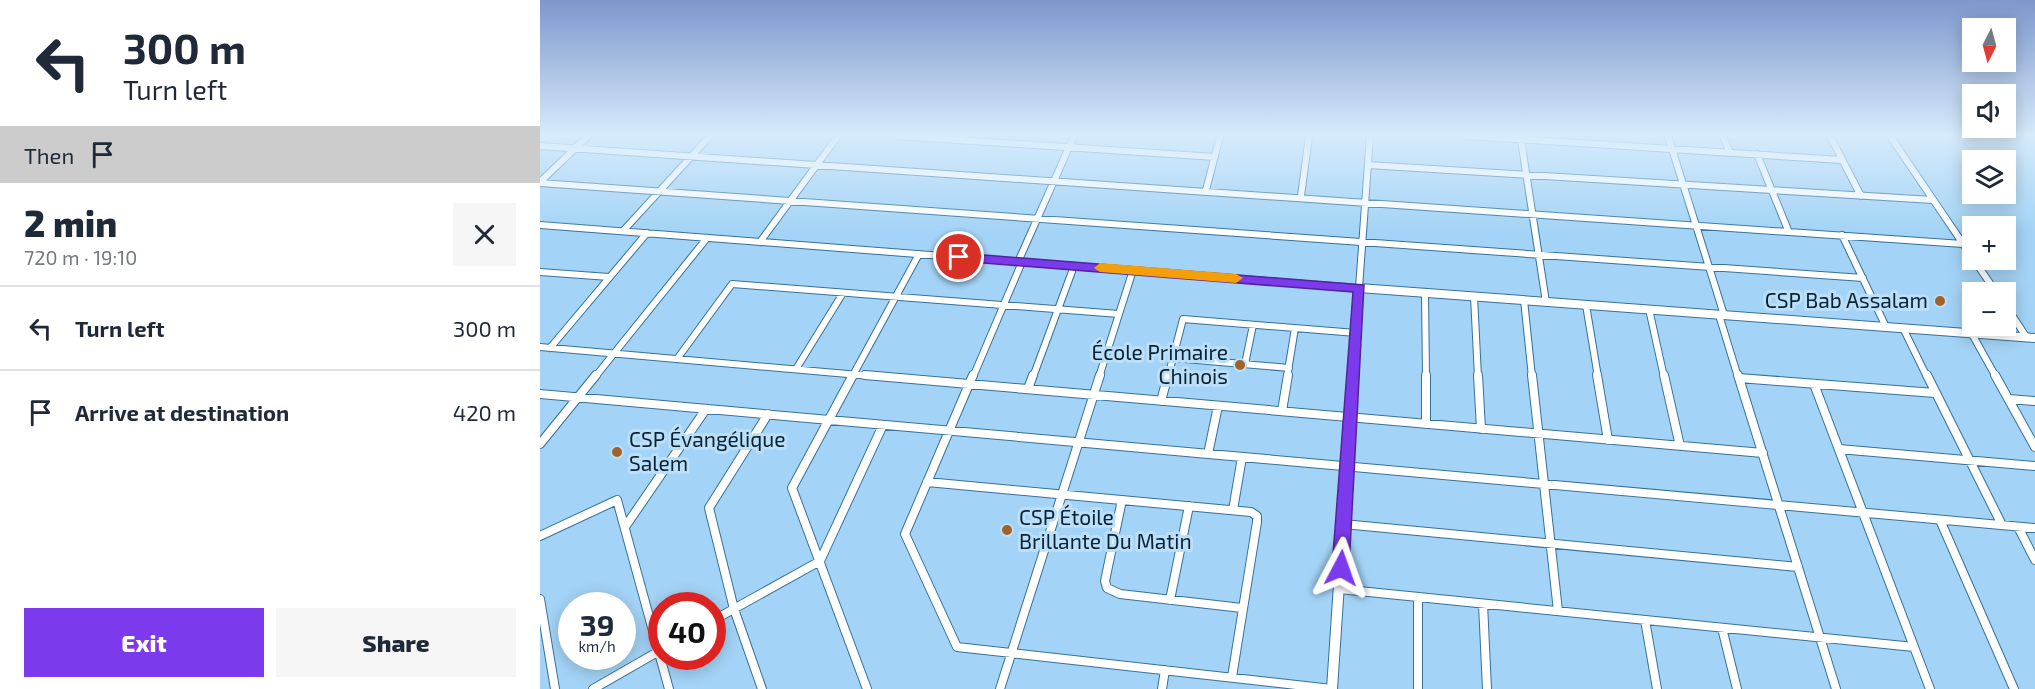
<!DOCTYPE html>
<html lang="en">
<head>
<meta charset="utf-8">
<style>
	:root { --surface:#fff; --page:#f6f6f7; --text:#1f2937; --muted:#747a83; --line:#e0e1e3; --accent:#7c3aed }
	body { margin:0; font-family:"Exo 2",sans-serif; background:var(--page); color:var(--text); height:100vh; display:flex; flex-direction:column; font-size:22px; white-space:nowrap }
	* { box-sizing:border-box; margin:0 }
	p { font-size:20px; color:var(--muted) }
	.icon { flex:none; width:33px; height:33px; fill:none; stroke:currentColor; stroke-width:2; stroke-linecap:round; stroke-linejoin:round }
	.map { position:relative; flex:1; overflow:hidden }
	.side { display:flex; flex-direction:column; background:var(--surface); width:540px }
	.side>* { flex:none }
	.guide { background:#fff; color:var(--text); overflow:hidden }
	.needle { width:39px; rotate:186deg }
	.tools { position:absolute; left:1422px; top:18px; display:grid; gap:12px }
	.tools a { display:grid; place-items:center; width:54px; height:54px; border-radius:0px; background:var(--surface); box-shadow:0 3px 15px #0003; font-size:30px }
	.speed { position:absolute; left:18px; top:592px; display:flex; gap:12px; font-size:30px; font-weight:700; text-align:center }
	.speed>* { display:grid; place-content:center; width:78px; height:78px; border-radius:50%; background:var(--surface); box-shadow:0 3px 15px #0003; line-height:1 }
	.speed small { font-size:15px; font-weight:400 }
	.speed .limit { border:9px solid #d22; background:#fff; color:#111 }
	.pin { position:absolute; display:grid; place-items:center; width:51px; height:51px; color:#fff; margin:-26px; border:3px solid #fff; border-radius:50%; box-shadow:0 2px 6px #0007 }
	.me { position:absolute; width:66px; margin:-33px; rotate:4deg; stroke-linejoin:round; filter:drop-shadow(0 0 4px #0008) }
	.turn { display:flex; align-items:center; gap:21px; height:126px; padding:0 24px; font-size:27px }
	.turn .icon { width:78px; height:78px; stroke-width:2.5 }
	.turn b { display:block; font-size:42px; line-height:51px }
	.then { display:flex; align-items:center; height:57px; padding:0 24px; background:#0003; gap:12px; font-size:22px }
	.round { display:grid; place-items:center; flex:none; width:63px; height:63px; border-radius:0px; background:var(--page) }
	.overview { display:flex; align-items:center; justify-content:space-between; height:102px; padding:0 24px }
	h1 { font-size:36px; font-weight:800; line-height:45px }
	.primary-button { display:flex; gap:12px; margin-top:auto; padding:12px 24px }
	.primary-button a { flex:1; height:69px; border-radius:0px; background:var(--accent); color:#fff; font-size:24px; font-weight:800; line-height:69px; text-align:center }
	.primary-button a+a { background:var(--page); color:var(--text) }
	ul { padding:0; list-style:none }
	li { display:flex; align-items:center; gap:18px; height:84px; padding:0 24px; border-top:2px solid var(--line) }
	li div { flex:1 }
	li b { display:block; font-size:22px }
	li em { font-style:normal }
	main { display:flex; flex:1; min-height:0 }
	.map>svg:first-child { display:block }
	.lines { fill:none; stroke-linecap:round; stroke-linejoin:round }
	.minor-far1-casing { stroke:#357198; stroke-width:8 }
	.minor-casing { stroke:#357198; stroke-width:10 }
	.tertiary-far1-casing { stroke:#357198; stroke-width:10 }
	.tertiary-casing { stroke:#357198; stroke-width:12 }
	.minor-far1 { stroke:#fff; stroke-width:6 }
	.minor { stroke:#fff; stroke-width:8 }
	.tertiary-far1 { stroke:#fff; stroke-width:8 }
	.tertiary { stroke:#fff; stroke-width:10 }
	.route { fill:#7c3aed; stroke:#51269a; stroke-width:1.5 }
	.slow { fill:#f59e0b }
	.poi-dot { fill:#a06228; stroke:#bbdef9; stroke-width:2 }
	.labels { text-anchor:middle; stroke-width:6; stroke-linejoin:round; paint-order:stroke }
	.poi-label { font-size:21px; fill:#082232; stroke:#bbdef9; text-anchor:end }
</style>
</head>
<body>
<main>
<section class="side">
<div class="guide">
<div class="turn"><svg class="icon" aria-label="left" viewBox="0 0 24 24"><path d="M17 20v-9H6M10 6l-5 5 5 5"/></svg><div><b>300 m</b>Turn left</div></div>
<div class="then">Then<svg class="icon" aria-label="arrive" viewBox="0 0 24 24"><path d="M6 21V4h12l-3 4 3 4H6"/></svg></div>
</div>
<div class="overview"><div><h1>2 min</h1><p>720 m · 19:10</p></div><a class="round"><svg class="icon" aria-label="close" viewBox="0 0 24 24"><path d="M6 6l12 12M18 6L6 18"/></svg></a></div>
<ul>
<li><svg class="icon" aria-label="left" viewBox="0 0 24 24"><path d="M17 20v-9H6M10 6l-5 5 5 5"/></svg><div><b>Turn left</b></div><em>300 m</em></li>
<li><svg class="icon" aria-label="arrive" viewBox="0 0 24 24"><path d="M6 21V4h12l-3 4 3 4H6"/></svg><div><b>Arrive at destination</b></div><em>420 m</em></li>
</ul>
<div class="primary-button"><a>Exit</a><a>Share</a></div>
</section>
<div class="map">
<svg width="1495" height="689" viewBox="0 0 1495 689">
	<rect width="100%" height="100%" fill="#a3d3f6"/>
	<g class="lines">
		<defs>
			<path id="minor-far1" d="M358,136l317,21
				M928,136l374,24
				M1128,136l56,179
				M1183,136l7,17
				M1290,136l31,60
				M1350,136l82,121
				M981,140l25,162
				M0,146l1423,98
				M1217,154l31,76
				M828,165l565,35
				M0,182l48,-46
				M0,183l1323,95
				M666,190l14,-54
				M761,196l8,-60
				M0,225l819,63 11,-152
				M83,231l87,-95
				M1302,235l44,92
				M220,242l78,-106
				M1434,260l22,32
				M478,262l56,-126
				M0,272l69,5
				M885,293l1,84
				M934,296l4,81
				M984,300l8,77
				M1046,305l12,72
				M1466,306l21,32
				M1109,309l15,68
				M1179,315l19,62
				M1363,328l24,49
				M1432,334l24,43
				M0,347l342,30
				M10,348l97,-115
				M633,358l116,10
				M137,359l55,-75 387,30
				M705,364l8,-39
				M256,369l47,-76
				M55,377l112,-139
				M312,377l67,-123
				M433,377l49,-115
				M493,377l41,-111
				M559,377l34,-107
				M628,377l15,-58 173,14
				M747,377l8,-49"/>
			<path id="minor" d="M313,375l-61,113 75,201
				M325,375l898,78
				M433,375l-68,159 52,113 375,42
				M886,375v49
				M938,375l3,54
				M992,375l26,236
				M1057,375l11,65
				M1124,375l16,71
				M1198,375l98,314
				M1387,375l75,150
				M1455,375l40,72
				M1199,378l196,15
				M1274,384l116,305
				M488,389l5,-14
				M0,394l1495,134
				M1469,399l26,2
				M621,401l7,-26
				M742,411l6,-36
				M0,444l56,-69
				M1299,449l196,17
				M668,454l10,-48
				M387,482l324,30 6,4v6l-25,155
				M582,500l-17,81 2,7 13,6 122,14
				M693,510l9,-53
				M1400,520l74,169
				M803,524l455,43
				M85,527l81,-118
				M1478,527l17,33
				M0,536l77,-36 52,189
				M799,589l575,58
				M878,597v92
				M0,599l15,90
				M630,600l19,-94
				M943,604l4,85
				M1105,620l12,69
				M172,621l108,-60 63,-136
				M1182,628l15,61
				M53,689l68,-39
				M222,689l-28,-80 -25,-101 59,-94
				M460,689l100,-314
				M622,689l3,-19"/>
			<path id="tertiary-far1" d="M813,377l6,-89 676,50"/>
			<path id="tertiary" d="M792,689l21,-314"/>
		</defs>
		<use href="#minor-far1" class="minor-far1-casing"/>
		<use href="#minor" class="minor-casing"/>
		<use href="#tertiary-far1" class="tertiary-far1-casing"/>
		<use href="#tertiary" class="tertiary-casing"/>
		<use href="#minor-far1" class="minor-far1"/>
		<use href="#minor" class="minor"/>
		<use href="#tertiary-far1" class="tertiary-far1"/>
		<use href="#tertiary" class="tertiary"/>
	</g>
	<linearGradient id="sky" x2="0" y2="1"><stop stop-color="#7e97cd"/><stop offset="0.58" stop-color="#d6ebfb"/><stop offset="1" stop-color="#d6ebfb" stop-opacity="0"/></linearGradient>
	<rect width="1495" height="233" fill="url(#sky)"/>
	<path class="route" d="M419,253l405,32 -15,283 -3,5 -5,2 -6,-2 -3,-5 21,-276 -394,-31 -7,-4z"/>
	<path class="slow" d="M560,263l136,11 7,4 -7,5 -136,-11 -6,-4z"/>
	<g class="poi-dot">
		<circle cx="1400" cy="301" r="6"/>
		<circle cx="700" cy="365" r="6"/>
		<circle cx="77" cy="452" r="6"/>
		<circle cx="467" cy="530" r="6"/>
	</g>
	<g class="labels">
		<g class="poi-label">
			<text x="1388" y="308">CSP Bab Assalam</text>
			<text x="688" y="360">École Primaire<tspan x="688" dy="24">Chinois</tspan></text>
			<text x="89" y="447" text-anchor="start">CSP Évangélique<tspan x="89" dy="24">Salem</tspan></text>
			<text x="479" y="525" text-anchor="start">CSP Étoile<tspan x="479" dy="24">Brillante Du Matin</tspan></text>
		</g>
	</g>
</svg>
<div class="tools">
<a><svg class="needle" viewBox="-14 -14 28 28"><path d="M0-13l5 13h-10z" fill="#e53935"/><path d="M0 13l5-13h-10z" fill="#747a83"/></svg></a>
<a><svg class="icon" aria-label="sound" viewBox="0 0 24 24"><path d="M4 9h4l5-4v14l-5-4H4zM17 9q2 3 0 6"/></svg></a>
<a><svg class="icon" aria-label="layers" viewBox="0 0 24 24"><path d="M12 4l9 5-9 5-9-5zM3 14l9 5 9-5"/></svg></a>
<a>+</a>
<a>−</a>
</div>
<div class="speed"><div>39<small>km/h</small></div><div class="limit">40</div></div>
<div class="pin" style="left:419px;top:257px;background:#d93025"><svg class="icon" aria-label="arrive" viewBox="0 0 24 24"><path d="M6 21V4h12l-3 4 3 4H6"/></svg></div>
<svg class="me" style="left:801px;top:568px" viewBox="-20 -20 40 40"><path d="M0-17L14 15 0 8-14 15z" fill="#7c3aed" stroke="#fff" stroke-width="4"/></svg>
</div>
</main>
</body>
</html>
